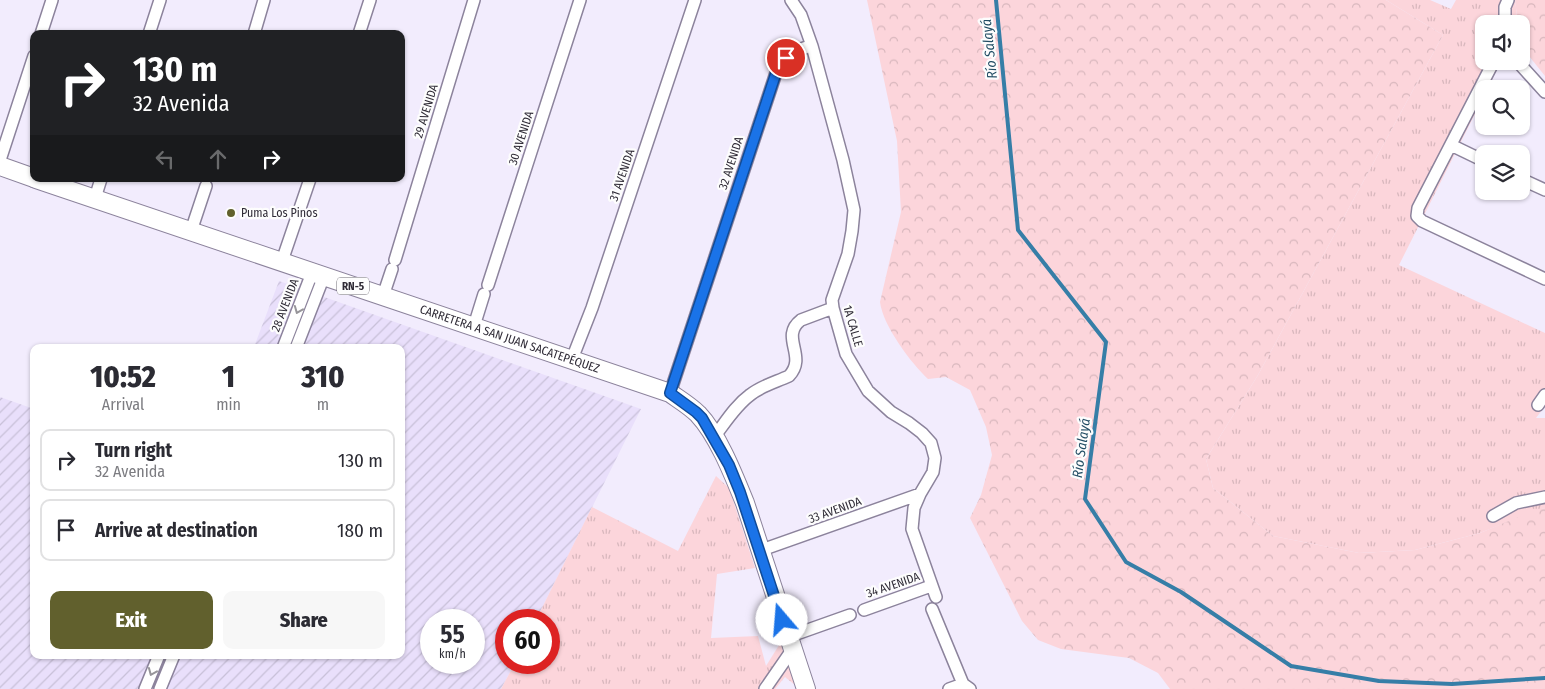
<!DOCTYPE html>
<html lang="en">
<head>
<meta charset="utf-8">
<style>
	:root { --surface:#fff; --page:#f7f7f7; --text:#2b2b33; --muted:#7c7c81; --line:#e1e1e2; --accent:#61602d }
	body { margin:0; font-family:"Fira Sans Condensed",sans-serif; background:var(--page); color:var(--text); height:100vh; display:flex; flex-direction:column; font-size:19px; white-space:nowrap }
	* { box-sizing:border-box; margin:0 }
	p { font-size:16px; color:var(--muted) }
	.icon { flex:none; width:28px; height:28px; fill:none; stroke:currentColor; stroke-width:2; stroke-linecap:round; stroke-linejoin:round }
	.map { position:relative; flex:1; overflow:hidden }
	.details { position:absolute; left:30px; top:344px; width:375px; height:315px; display:flex; flex-direction:column; background:var(--surface); border-radius:10px; box-shadow:0 1px 4px #0004 }
	.details>* { flex:none }
	.hud { position:absolute; left:30px; top:30px; width:375px; height:152px; border-radius:10px; box-shadow:0 1px 4px #0004; background:#202124; color:#fff; overflow:hidden }
	.buttons { position:absolute; left:1475px; top:15px; display:grid; gap:10px }
	.buttons a { display:grid; place-items:center; width:55px; height:55px; border-radius:10px; background:var(--surface); box-shadow:0 1px 4px #0004; font-size:25px }
	.speed { position:absolute; left:420px; top:609px; display:flex; gap:10px; font-size:25px; font-weight:700; text-align:center }
	.speed>* { display:grid; place-content:center; width:65px; height:65px; border-radius:50%; background:var(--surface); box-shadow:0 1px 4px #0004; line-height:1 }
	.speed small { font-size:12px; font-weight:400 }
	.speed .limit { border:8px solid #d22; background:#fff; color:#111 }
	.pin { position:absolute; display:grid; place-items:center; width:42px; height:42px; color:#fff; margin:-21px; border:2px solid #fff; border-radius:50%; box-shadow:0 1px 5px #0007 }
	.me { position:absolute; width:55px; margin:-28px; rotate:342deg; stroke-linejoin:round; filter:drop-shadow(0 0 4px #0008) }
	.turn { display:flex; align-items:center; gap:18px; height:105px; padding:0 20px; font-size:22px }
	.turn .icon { width:65px; height:65px; stroke-width:2.5 }
	.turn b { display:block; font-size:35px; line-height:42px }
	.lanes { display:flex; align-items:center; height:48px; padding:0 20px; background:#0003; justify-content:center; gap:25px; direction:ltr }
	.lanes .off { opacity:.35 }
	.eta { display:flex; justify-content:space-evenly; align-items:center; height:85px; text-align:center }
	.eta b { font-size:30px; font-weight:800; line-height:35px }
	.primary-button { display:flex; gap:10px; margin-top:auto; padding:10px 20px }
	.primary-button a { flex:1; height:58px; border-radius:10px; background:var(--accent); color:#fff; font-size:20px; font-weight:800; line-height:58px; text-align:center }
	.primary-button a+a { background:var(--page); color:var(--text) }
	ul { padding:0; list-style:none }
	li { display:flex; align-items:center; gap:15px; height:62px; margin:0 10px 8px; padding:0 10px; border:2px solid var(--line); border-radius:10px }
	li div { flex:1 }
	li b { display:block; font-size:19px }
	li em { font-style:normal }
	.map>svg:first-child { display:block }
	.industrial { fill:url(#industrial-furrows); fill-rule:evenodd }
	.grass { fill:url(#grass-tufts) }
	.forest { fill:url(#forest-crowns) }
	.lines { fill:none; stroke-linecap:round; stroke-linejoin:round }
	.stream { stroke:#367ea7; stroke-width:4 }
	.minor-casing { stroke:#8c839c; stroke-width:14 }
	.primary-casing { stroke:#8c839c; stroke-width:20 }
	.minor { stroke:#fff; stroke-width:11 }
	.primary { stroke:#fff; stroke-width:18 }
	.oneway { stroke:#97959a }
	.route-casing { stroke:#114b97; stroke-width:12 }
	.route { stroke:#1a73e8; stroke-width:9 }
	.poi-dot { fill:#61602d; stroke:#fdfdfd; stroke-width:2 }
	.labels { text-anchor:middle; stroke-width:4.5; stroke-linejoin:round; paint-order:stroke }
	.shield { fill:#fdfdfd; stroke:#6d6a72; stroke-width:1 }
	.shield-label { font-size:11px; font-weight:bold; fill:#2f2b36 }
	.street-label { font-size:12px; fill:#2f2b36; stroke:#fdfdfd }
	.poi-label { font-size:12px; fill:#2f2b36; stroke:#fdfdfd; text-anchor:start }
	.water-label { font-size:14px; font-style:italic; fill:#234d64; stroke:#fdfdfd }
</style>
</head>
<body>
<div class="map">
<svg width="1545" height="689" viewBox="0 0 1545 689">
	<defs>
		<pattern id="industrial-furrows" width="10" height="10" patternUnits="userSpaceOnUse" patternTransform="scale(1.25)"><rect width="10" height="10" fill="#e9dffb"/><path d="M-1 1l2-2M0 10L10 0M9 11l2-2" fill="none" stroke="#c8c0d8"/></pattern>
		<pattern id="grass-tufts" width="24" height="20" patternUnits="userSpaceOnUse" patternTransform="scale(1.25)"><rect width="24" height="20" fill="#fcd5db"/><path d="M3 7l-1-3M5 7V3M7 7l1-3M15 17l-1-3M17 17v-4M19 17l1-3" fill="none" stroke="#d8b7bd"/></pattern>
		<pattern id="forest-crowns" width="20" height="18" patternUnits="userSpaceOnUse" patternTransform="scale(1.25)"><rect width="20" height="18" fill="#fcd5db"/><path d="M2 6a3 3 0 1 1 6 0M12 15a3 3 0 1 1 6 0" fill="none" stroke="#d8b7bd"/></pattern>
	</defs>
	<rect width="100%" height="100%" fill="#f2ecfd"/>
	<path class="industrial" d="M279,281l362,128 -105,211h-30v42l9,1 -14,26h-501v-292l34,12v246h367v-307l-147,-1zM431,620h43v42h-43z"/>
	<path class="grass" d="M1386,0h44l21,9 5,-9h59l3,24h-34v37h19l-4,4 -12,24h-3v7l-85,169 146,68v73l-9,12h9v90l-10,3 -55,22 -65,17 -56,3 -86,-17 -60,-48 -7,-29 52,-84 185,-340z
		M716,476l13,12 26,80 -38,6 -6,64 47,-2 8,30 15,-24 14,43 -10,-8 -10,12h-274l14,-26 34,-1v-42h-13l56,-113 86,44z"/>
	<path class="forest" d="M867,0h519l57,35 -185,340 -52,84 7,29 60,48 86,17 56,-3 65,-17 55,-23 10,-2v181h-375l-12,-16 -29,-15 -68,-9 -23,-9 -16,-19 -52,-103 11,-23 11,-40 -6,-28 -16,-37 -24,-13 -18,2c-17,-16 -45,-53 -48,-77l21,-90 -4,-71z
		M1515,0h30v76l-24,-30v-22h-3z"/>
	<g class="lines">
		<path class="stream" d="M996,0l22,230 88,112 -21,157 41,63 55,30 110,74 88,15 73,3 93,-6"/>
		<defs>
			<path id="minor" d="M791,0l10,15 11,31 31,114 11,50 -2,21 -4,23 -16,46 1,8 13,46 22,37 23,21 18,11 13,10 9,10 4,15 -2,14 -13,22 -6,14 -2,21 24,68
				M1505,24v-17l3,-7
				M41,34l11,-34
				M149,34l11,-34
				M254,34l10,-34
				M359,34l11,-34
				M1494,61l-76,147 -1,8 5,5 123,58
				M1517,61l28,31
				M1451,145l33,16
				M0,160l34,-104
				M1521,179l24,11
				M95,198l6,-19
				M191,231l15,-45
				M395,260l79,-260
				M282,261l28,-82
				M488,285l92,-285
				M383,296l9,-27
				M474,326l10,-32
				M283,348l29,-75
				M296,348l28,-72
				M572,359l20,-51 103,-308
				M670,393l107,-323c8,-14 19,-21 35,-24
				M1538,405l7,-10
				M714,437c11,-14 21,-31 36,-42 11,-9 26,-13 39,-19 19,-20 -10,-39 12,-56l32,-12
				M1493,516l23,-13 29,-6
				M759,551l161,-57
				M932,609l31,75 7,5
				M864,610l67,-24
				M788,637l62,-22
				M145,689l14,-34
				M160,689l14,-34
				M765,689l27,-39
				M949,689l14,-5"/>
			<g id="primary">
				<path d="M0,166l34,12"/>
				<path id="s1" d="M36,179l634,214c10,7 20,13 28,21 20,21 36,62 47,89l61,186"/>
			</g>
		</defs>
		<use href="#minor" class="minor-casing"/>
		<use href="#primary" class="primary-casing"/>
		<use href="#minor" class="minor"/>
		<use href="#primary" class="primary"/>
	</g>
	<defs><path id="oneway-chevron" d="M-2-3.5L2.5 0L-2 3.5" fill="none" stroke-width="1.6" stroke-linecap="round" stroke-linejoin="round" transform="scale(1.25)"/></defs>
	<g class="oneway">
		<use href="#oneway-chevron" transform="translate(298 310) rotate(112)"/>
		<use href="#oneway-chevron" transform="translate(152 672) rotate(113)"/>
	</g>
	<g class="lines">
		<defs>
			<path id="route" d="M782,620l-42,-128 -11,-27 -27,-47 -6,-6 -26,-19 107,-323 9,-12"/>
		</defs>
		<use href="#route" class="route-casing"/>
		<use href="#route" class="route"/>
	</g>
	<circle class="poi-dot" cx="231" cy="213" r="5"/>
	<g class="labels">
		<rect class="shield" x="337" y="277.5" width="32" height="17" rx="4"/>
		<g class="shield-label">
			<text x="353" y="290">RN-5</text>
		</g>
		<g class="street-label">
			<text transform="translate(426 111) rotate(-73)" y="4">29 AVENIDA</text>
			<text transform="translate(521 138) rotate(-72)" y="4">30 AVENIDA</text>
			<text transform="translate(731 163) rotate(-72)" y="4">32 AVENIDA</text>
			<text transform="translate(622 175) rotate(-71)" y="4">31 AVENIDA</text>
			<text transform="translate(285 305) rotate(-69)" y="4">28 AVENIDA</text>
			<text transform="translate(853 326) rotate(74)" y="4">1A CALLE</text>
			<text dy="4" stroke="none"><textPath href="#s1" startOffset="500">CARRETERA A SAN JUAN SACATEPÉQUEZ</textPath></text>
			<text transform="translate(835 510) rotate(-20)" y="4">33 AVENIDA</text>
			<text transform="translate(893 585) rotate(-19)" y="4">34 AVENIDA</text>
		</g>
		<g class="poi-label">
			<text x="241" y="217">Puma Los Pinos</text>
		</g>
		<g class="water-label">
			<text transform="translate(989 49) rotate(-96)" y="5">Río Salayá</text>
			<text transform="translate(1081 448) rotate(-82)" y="5">Río Salayá</text>
		</g>
	</g>
</svg>
<div class="buttons">
<a><svg class="icon" aria-label="sound" viewBox="0 0 24 24"><path d="M4 9h4l5-4v14l-5-4H4zM17 9q2 3 0 6"/></svg></a>
<a><svg class="icon" aria-label="search" viewBox="0 0 24 24"><circle cx="10" cy="10" r="6"/><path d="M15 15l6 6"/></svg></a>
<a><svg class="icon" aria-label="layers" viewBox="0 0 24 24"><path d="M12 4l9 5-9 5-9-5zM3 14l9 5 9-5"/></svg></a>
</div>
<div class="speed"><div>55<small>km/h</small></div><div class="limit">60</div></div>
<div class="pin" style="left:786px;top:58px;background:#d93025"><svg class="icon" aria-label="arrive" viewBox="0 0 24 24"><path d="M6 21V4h12l-3 4 3 4H6"/></svg></div>
<svg class="me" style="left:782px;top:620px" viewBox="-20 -20 40 40"><circle r="19" fill="#fff"/><path d="M0-13L10 11 0 6-10 11z" fill="#1a73e8"/></svg>
<div class="hud">
<div class="turn"><svg class="icon" aria-label="right" viewBox="0 0 24 24"><path d="M7 20v-9h11M14 6l5 5-5 5"/></svg><div><b>130 m</b>32 Avenida</div></div>
<div class="lanes"><svg class="icon off" aria-label="left" viewBox="0 0 24 24"><path d="M17 20v-9H6M10 6l-5 5 5 5"/></svg><svg class="icon off" aria-label="ahead" viewBox="0 0 24 24"><path d="M12 20V5M6 11l6-6 6 6"/></svg><svg class="icon" aria-label="right" viewBox="0 0 24 24"><path d="M7 20v-9h11M14 6l5 5-5 5"/></svg></div>
</div>
<section class="details">
<div class="eta">
<div><b>10:52</b><p>Arrival</p></div>
<div><b>1</b><p>min</p></div>
<div><b>310</b><p>m</p></div>
</div>
<ul>
<li><svg class="icon" aria-label="right" viewBox="0 0 24 24"><path d="M7 20v-9h11M14 6l5 5-5 5"/></svg><div><b>Turn right</b><p>32 Avenida</p></div><em>130 m</em></li>
<li><svg class="icon" aria-label="arrive" viewBox="0 0 24 24"><path d="M6 21V4h12l-3 4 3 4H6"/></svg><div><b>Arrive at destination</b></div><em>180 m</em></li>
</ul>
<div class="primary-button"><a>Exit</a><a>Share</a></div>
</section>
</div>
</body>
</html>
